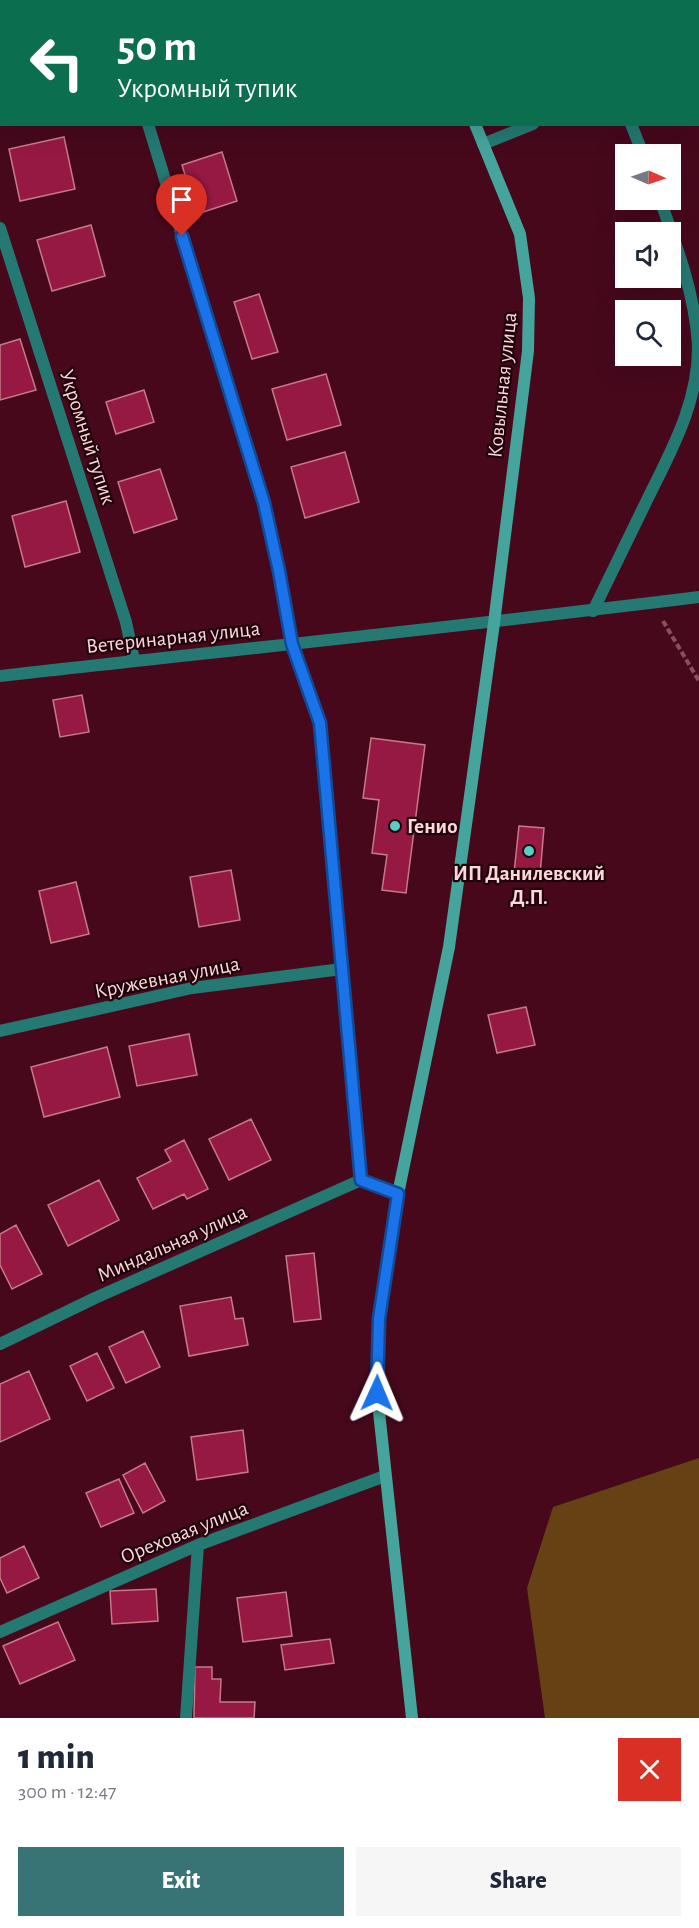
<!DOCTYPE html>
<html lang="en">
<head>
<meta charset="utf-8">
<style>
	:root { --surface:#fff; --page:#f6f6f7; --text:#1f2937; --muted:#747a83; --accent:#387376 }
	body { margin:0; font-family:"Alegreya Sans",sans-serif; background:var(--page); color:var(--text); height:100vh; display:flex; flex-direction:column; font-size:22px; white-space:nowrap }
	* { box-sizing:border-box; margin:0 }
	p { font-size:20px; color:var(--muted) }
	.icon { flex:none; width:33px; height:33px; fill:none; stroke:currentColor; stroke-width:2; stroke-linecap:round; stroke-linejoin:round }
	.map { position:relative; height:1718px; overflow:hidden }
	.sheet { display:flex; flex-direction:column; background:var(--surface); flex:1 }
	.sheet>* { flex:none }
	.hud { position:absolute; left:0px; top:0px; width:699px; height:126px; box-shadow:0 6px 24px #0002; background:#0b6e4f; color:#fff; overflow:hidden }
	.needle { width:39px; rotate:92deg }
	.fabs { position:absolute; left:615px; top:144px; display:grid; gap:12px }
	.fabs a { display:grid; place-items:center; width:66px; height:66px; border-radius:0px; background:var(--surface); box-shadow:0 6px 24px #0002; font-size:30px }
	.pin { position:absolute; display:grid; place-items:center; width:51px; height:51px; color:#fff; margin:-62px -26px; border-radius:50% 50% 50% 0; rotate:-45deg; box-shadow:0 0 6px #0007 }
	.pin .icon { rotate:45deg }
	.me { position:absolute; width:66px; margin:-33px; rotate:1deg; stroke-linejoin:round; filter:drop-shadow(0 0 4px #0008) }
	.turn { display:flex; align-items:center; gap:21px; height:126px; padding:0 18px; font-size:27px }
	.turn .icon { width:78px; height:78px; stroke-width:2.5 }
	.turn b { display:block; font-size:42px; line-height:51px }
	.round { display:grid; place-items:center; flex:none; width:63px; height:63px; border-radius:0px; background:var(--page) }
	.overview { display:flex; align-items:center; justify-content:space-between; height:102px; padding:0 18px }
	h1 { font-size:36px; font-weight:800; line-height:45px }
	.primary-button { display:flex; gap:12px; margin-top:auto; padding:12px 18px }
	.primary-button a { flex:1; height:69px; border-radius:0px; background:var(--accent); color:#fff; font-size:24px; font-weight:800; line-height:69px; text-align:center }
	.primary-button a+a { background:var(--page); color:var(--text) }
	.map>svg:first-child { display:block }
	.green { fill:#654114 }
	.building { fill:#951942; stroke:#c47a87; stroke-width:1.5 }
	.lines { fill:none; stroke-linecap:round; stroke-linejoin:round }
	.path { stroke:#87505f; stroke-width:4; stroke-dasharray:6 3; stroke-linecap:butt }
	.lane { stroke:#257973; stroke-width:12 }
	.street { stroke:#257973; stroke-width:12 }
	.secondary { stroke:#45a49c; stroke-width:12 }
	.route-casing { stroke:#114b97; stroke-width:15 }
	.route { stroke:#1a73e8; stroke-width:10 }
	.poi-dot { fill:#56cec4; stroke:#1e040a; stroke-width:2 }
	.labels { text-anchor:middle; stroke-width:4.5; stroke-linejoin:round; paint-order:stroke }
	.street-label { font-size:21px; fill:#fed5db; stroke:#1e040a }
	.poi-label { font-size:21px; font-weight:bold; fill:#fed5db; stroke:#1e040a; text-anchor:start }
</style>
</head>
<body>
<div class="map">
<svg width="699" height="1718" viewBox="0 0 699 1718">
	<rect width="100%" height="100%" fill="#47081c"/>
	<path class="green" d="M699,1458v260h-154l-18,-130 26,-81z"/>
	<path class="building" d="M64,137l11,52 -55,12 -11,-52z
		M222,152l15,49 -40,13 -15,-49z
		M91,225l14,51 -53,15 -15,-51z
		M259,294l19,58 -26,7 -18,-57z
		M20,339l16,51 -36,10v-55z
		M326,374l15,51 -54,15 -15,-51z
		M144,390l10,32 -38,12 -10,-32z
		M345,452l14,50 -54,16 -14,-51z
		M160,469l17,50 -43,14 -16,-51z
		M66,501l14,51 -55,15 -13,-51z
		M82,695l7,37 -29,5 -7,-37z
		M371,738l54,7 -19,148 -24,-3 5,-35 -15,-2 7,-53 -16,-2z
		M519,826l25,2 -4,47 -26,-2z
		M231,870l9,50 -41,7 -9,-50z
		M76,882l13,52 -38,9 -12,-52z
		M526,1007l9,38 -38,8 -9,-38z
		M189,1034l8,41 -60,11 -8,-40z
		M107,1047l13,50 -76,20 -13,-50z
		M251,1119l20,41 -42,20 -20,-41z
		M184,1140l24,49 -21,10 -3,-5 -31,15 -16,-31 34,-17 -6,-11z
		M99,1180l20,40 -51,26 -20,-41z
		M16,1225l26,49 -30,15 -12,-24v-31z
		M314,1253l7,66 -27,3 -8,-66z
		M231,1297l4,22 8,-1 5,27 -59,11 -9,-50z
		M143,1331l17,36 -34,16 -17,-36z
		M97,1353l17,35 -27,13 -17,-35z
		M29,1371l21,48 -50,23v-58z
		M243,1430l5,42 -51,8 -6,-43z
		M145,1463l20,38 -22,12 -20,-38z
		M119,1479l15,34 -33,14 -15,-34z
		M24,1546l15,32 -32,15 -7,-15v-20z
		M156,1589l2,32 -46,3 -2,-33z
		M286,1592l6,44 -49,6 -6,-44z
		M58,1622l17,38 -55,24 -17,-38z
		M330,1639l4,24 -49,7 -4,-25z
		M195,1667h17v12h9l-1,23h35l-1,16h-60z"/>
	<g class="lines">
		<path class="path" d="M663,621l36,60"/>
		<path class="lane" d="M108,0l1,2
			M581,0l1,2
			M148,124l116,379 15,68 13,73
			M631,124l12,30
			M483,144l50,-20
			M0,228l126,394 8,38
			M593,611c18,-37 36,-74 54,-111 24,-49 52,-98 51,-155 -3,-50 -21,-99 -38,-145"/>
		<path class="street" d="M292,644l28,79 41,457 37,14
			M0,676c233,-26 466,-50 699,-79
			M0,1031l192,-43 150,-19
			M0,1344l95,-46 266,-118
			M0,1632l198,-87 187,-69
			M186,1718l12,-173"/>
		<path class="secondary" d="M420,0l1,2
			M412,1718l-35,-325 2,-74 19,-125 51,-247 45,-324 34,-272 1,-53 -9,-64 -45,-110"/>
	</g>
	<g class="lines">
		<defs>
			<path id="route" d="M182,236l82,267 15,68 13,73 28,79 41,457 37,14 -19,125 -2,74"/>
		</defs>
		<use href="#route" class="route-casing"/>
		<use href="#route" class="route"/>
	</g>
	<g class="poi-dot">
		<circle cx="395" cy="826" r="6"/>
		<circle cx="529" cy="851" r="6"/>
	</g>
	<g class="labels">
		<g class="street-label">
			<text transform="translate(502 385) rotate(-84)" y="7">Ковыльная улица</text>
			<text transform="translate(88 437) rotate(72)" y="7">Укромный тупик</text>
			<text transform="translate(173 637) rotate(-6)" y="7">Ветеринарная улица</text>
			<text transform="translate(167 977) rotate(-11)" y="7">Кружевная улица</text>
			<text transform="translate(172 1243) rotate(-24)" y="7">Миндальная улица</text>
			<text transform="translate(184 1532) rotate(-22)" y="7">Ореховая улица</text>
		</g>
		<g class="poi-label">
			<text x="407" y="833">Генио</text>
			<text x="529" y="880" text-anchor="middle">ИП Данилевский<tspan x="529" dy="24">Д.П.</tspan></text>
		</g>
	</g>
</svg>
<div class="fabs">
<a><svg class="needle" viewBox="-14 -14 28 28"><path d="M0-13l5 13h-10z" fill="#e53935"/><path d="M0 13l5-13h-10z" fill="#747a83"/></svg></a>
<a><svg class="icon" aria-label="sound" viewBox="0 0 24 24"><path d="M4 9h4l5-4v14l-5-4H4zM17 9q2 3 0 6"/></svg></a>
<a><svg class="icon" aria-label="search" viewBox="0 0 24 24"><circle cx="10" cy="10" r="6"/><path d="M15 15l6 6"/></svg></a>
</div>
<div class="pin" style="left:182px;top:236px;background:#d93025"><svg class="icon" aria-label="arrive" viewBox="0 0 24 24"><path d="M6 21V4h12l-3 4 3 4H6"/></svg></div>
<svg class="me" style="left:377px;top:1393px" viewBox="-20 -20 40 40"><path d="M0-17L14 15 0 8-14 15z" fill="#1a73e8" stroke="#fff" stroke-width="4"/></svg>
<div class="hud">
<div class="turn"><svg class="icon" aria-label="left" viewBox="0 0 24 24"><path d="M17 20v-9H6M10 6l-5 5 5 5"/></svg><div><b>50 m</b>Укромный тупик</div></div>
</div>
</div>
<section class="sheet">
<div class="overview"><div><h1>1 min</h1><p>300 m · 12:47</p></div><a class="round" style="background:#d93025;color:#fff"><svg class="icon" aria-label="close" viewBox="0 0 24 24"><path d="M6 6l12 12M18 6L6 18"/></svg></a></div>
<div class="primary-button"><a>Exit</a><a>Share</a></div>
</section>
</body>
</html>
